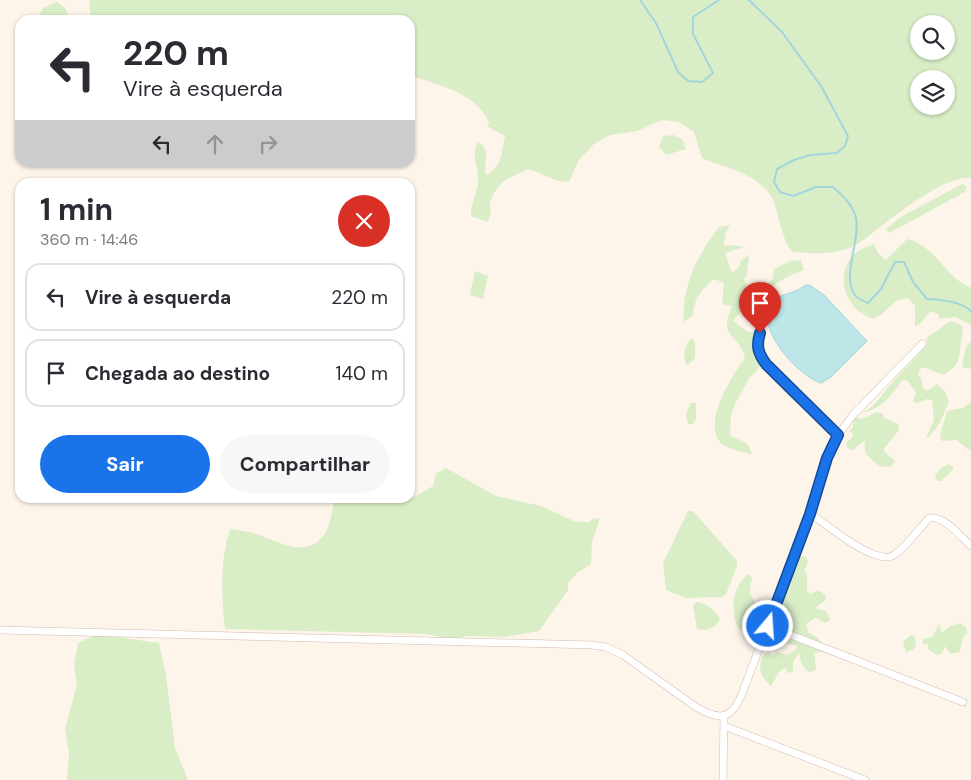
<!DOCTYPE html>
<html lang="pt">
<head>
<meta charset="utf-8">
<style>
	:root { --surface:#fff; --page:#f7f7f7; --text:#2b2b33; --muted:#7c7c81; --line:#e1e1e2; --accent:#1a73e8 }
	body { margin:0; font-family:"DM Sans",sans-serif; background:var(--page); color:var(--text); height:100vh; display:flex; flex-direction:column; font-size:19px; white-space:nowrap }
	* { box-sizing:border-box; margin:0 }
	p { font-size:16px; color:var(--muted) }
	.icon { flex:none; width:28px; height:28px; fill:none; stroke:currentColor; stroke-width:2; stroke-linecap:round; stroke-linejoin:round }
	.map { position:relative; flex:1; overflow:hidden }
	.side { position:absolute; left:15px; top:178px; width:400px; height:325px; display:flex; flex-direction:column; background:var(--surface); border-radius:15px; box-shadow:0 1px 4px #0004 }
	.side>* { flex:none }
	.guide { position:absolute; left:15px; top:15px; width:400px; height:152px; border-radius:15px; box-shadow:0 1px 4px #0004; background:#fff; color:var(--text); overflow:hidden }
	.buttons { position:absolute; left:910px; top:15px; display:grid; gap:10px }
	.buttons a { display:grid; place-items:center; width:45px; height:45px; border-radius:50%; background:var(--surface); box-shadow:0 1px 4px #0004; font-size:25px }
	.pin { position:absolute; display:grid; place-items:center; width:42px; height:42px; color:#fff; margin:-51px -21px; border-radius:50% 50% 50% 0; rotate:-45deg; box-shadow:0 0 5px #0007 }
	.pin .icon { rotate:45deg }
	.me { position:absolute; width:55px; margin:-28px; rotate:18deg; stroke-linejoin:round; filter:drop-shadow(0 0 4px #0008) }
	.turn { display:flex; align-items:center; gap:18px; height:105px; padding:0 25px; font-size:22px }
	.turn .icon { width:65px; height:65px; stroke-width:2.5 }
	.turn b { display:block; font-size:35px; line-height:42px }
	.lanes { display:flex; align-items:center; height:48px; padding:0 25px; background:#0003; justify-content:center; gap:25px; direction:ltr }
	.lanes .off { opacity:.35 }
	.round { display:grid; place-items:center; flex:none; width:52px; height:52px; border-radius:26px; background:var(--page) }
	.summary { display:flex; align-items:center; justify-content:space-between; height:85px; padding:0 25px }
	h1 { font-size:30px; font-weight:700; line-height:38px }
	.primary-button { display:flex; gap:10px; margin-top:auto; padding:10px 25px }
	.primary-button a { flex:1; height:58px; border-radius:30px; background:var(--accent); color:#fff; font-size:20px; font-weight:700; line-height:58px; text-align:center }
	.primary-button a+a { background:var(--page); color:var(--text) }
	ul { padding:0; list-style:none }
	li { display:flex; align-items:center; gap:15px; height:68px; margin:0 10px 8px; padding:0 15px; border:2px solid var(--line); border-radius:15px }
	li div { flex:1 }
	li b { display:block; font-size:19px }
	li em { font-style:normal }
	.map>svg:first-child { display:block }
	.green { fill:#d9edc7; fill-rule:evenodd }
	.water { fill:#bde6e9; stroke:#a2d6dc }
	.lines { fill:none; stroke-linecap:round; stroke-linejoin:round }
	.stream { stroke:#a2d6dc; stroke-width:2 }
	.minor-casing { stroke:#d2bbae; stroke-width:8 }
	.minor { stroke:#fff; stroke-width:7 }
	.route-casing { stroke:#114b97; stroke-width:12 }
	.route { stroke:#1a73e8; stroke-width:9 }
</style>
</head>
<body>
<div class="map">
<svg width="971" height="780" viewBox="0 0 971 780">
	<rect width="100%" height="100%" fill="#fef5ea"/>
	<path class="green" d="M89,0h882v178c-24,-3 -67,31 -87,46 -12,9 -24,21 -38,25 -17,6 -37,4 -54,3 -9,-12 -12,-29 -16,-44 -10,-34 -47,-38 -74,-50l-8,-26 -15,-10 -17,-2 -25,11 -27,4 -16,9 -15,16 -10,22 -11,-1 -29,-12c-18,8 -31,11 -38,31 -3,8 3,12 -4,22l-16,-6c-1,-13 7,-23 7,-35 1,-14 -8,-25 0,-39 14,8 5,21 8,33 16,-8 16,-24 19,-39l-18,-10 2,-4c-15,-31 -50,-36 -79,-47v-55h-319zM919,24h27v27h-27zM919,79h27v27h-27z
		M57,2l8,6 5,12h-33l6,-12z
		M673,135l9,4 4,10 -20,6 -7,-8 4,-11z
		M962,184l5,3 -2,5 -76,41 -3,-4 13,-11z
		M730,225l-5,9 -1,12 10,-1 10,2 -19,6 7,20 8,-7v-5l9,-6 -2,21 -3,2 3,9h11l-11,18 -14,16 15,11h10l4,29 -4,9 -8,7 -15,27 -4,10 -1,21 18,9 4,10c-9,-2 -26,-5 -32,-12 -17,-20 12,-67 25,-84 -7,-26 -27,-19 -13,-52l-10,-2 2,-21 -10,-4c-12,10 -21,21 -21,36l-9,7c-3,-36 14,-67 35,-95z
		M907,239c28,6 39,39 64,49v37l-16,-8 -15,2 -2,-5 -8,-3 -10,13 -5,2v-20l-7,-8c-17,1 -20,15 -34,21 -28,-7 -40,-43 -21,-64 6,-6 14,-8 21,-11l4,9 8,7z
		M801,260l3,10c-19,6 -38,17 -45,37 -1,5 -1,11 -2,16l-4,-16 11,-21 9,-7 1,-10 16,-8z
		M475,271l13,5 -5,23 -13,-4z
		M951,321l10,4c3,6 1,9 0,16 -2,17 0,24 -18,34l-19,-8 -5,3 -1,5 3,3 2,11 5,1 9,-6 8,8 4,9c-5,14 -12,30 -24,39l9,-20 -2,-20 -5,-1 -9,4 -5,-1 3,-10 -9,-12h-5c-6,11 -25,33 -39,32 14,-6 20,-20 30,-30 11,-13 23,-24 34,-38l-1,-5 3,-3z
		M693,338l2,4v16l-8,8c-5,-9 -3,-23 6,-28z
		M971,341v28l-9,-2c2,-9 1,-18 9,-26z
		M971,402v49l-15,-11 -14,1 -2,-5 7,-25 16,-3z
		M691,403h5v16l-3,5h-5l-2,-11z
		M877,412l5,1 2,5 14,6 1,6 -16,20 12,11 -3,5c-9,2 -12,1 -19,-5 -9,-9 -9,-9 -8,-21l-12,10 -5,-1 -2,-6 5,-4 2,-5 -4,-4 3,-1 3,-12 7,2z
		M949,464l4,3v3l-12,11h-4l-2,-5 5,-7z
		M446,468l50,28 45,10 35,16h13l4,-3 7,-1 -8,24 -1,22 -14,9 -9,10v7l-29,41 -34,6 -38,-1 -13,3 -29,-5 -200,-5c-4,-34 -5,-67 5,-100 11,2 24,3 34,8 19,7 44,20 60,-2 7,-9 8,-27 11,-37h71l5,1 22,-13 3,-12z
		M688,511h5l44,50v5l-11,28 -5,3 -35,1 -20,-8 -3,-27z
		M800,556l6,1 2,5 -4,9 3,3v16l3,4 9,-4 7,6 -1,5 -10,7 11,3 4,9 -4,3 -10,-5 -10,6 3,9 9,5 7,8 -1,5 -10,2 2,16 -4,3 -5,-1 -6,-8 -2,-10 -6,9v10l-5,1 -3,-5 -6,4 -8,14c-10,-8 -15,-19 -7,-32l5,-1 4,3 4,-4 10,3 9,-5 1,-4c-8,-3 -14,0 -16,-10l9,-6c-3,-4 -9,-8 -10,-13 -5,-16 9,-43 15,-59z
		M749,574l3,4 -2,15 14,25c-4,16 -11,20 -26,10 -8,-18 -6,-43 11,-54z
		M697,602c8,0 20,10 23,17 -4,9 -14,13 -23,10l-4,-24z
		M960,623l7,6v5l-4,3 -3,15 -10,2 -5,-8 -3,7 -5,2 -9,-6v-5l-5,1v-6l9,-2 7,-13 3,9 8,-7z
		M97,634l62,9 7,32 9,73 13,32h-121l2,-27 -4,-24 12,-44 -3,-20 4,-22z
		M911,635l3,1 2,7 -2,6 -8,3 -3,-10z"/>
	<path class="water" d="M806,285h4l14,10 43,46 -36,36 -10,6c-23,-7 -68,-56 -49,-81 5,-7 24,-9 34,-17z"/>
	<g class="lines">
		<path class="stream" d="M640,0l16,23 22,49 10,9 14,1 11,-9 -20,-39v-17l26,-17
			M749,0l33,32 39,54 27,50 -3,10 -8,7 -27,2 -16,5 -17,9 -3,13 6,10 13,4 23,-9h17c10,9 20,18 23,31 5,23 -15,57 -1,77 3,4 9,6 13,8l13,-14 14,-27h9l9,20 14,17c15,1 33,2 44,12"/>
		<defs>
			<path id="minor" d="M770,291c-6,11 -16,53 -11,64 10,20 60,62 79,80
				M810,513c15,11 67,54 84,42 13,-9 24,-25 35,-37 16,-2 31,18 42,28
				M768,626l195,76
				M0,630l592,15 14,2 17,8 73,52c24,14 35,13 46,-13l68,-181 22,-70 21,-28 69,-71
				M724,726l141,54
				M723,780l1,-64"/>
		</defs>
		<use href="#minor" class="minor-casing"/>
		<use href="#minor" class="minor"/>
	</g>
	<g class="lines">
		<defs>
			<path id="route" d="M760,333c-4,13 -2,20 6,31l72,71 -11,23 -17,56 -42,112"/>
		</defs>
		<use href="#route" class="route-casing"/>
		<use href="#route" class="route"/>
	</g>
</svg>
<div class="buttons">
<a><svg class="icon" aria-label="search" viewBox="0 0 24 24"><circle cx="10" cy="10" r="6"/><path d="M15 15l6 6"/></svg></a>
<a><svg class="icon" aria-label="layers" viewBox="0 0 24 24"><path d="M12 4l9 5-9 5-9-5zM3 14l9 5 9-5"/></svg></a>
</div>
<div class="pin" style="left:760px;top:333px;background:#d93025"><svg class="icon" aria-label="arrive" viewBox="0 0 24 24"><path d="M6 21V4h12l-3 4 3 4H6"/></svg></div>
<svg class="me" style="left:768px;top:626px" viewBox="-20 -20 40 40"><circle r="17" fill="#1a73e8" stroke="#fff" stroke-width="3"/><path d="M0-11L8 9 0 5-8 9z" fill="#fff"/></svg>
<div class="guide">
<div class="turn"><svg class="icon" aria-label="left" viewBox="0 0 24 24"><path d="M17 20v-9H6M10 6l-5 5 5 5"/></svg><div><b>220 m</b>Vire à esquerda</div></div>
<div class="lanes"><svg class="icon" aria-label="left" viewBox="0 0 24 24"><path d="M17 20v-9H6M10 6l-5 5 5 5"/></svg><svg class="icon off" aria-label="ahead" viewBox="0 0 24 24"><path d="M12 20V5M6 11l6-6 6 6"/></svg><svg class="icon off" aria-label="right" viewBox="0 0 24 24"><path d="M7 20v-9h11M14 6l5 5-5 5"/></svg></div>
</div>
<section class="side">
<div class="summary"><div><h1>1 min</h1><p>360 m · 14:46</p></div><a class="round" style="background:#d93025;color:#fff"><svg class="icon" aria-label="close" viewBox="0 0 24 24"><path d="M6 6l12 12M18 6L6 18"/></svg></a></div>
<ul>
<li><svg class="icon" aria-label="left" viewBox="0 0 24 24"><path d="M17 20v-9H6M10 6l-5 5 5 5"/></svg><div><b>Vire à esquerda</b></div><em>220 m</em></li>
<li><svg class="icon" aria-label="arrive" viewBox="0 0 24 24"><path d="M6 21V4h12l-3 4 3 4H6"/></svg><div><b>Chegada ao destino</b></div><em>140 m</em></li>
</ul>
<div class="primary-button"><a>Sair</a><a>Compartilhar</a></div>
</section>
</div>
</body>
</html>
